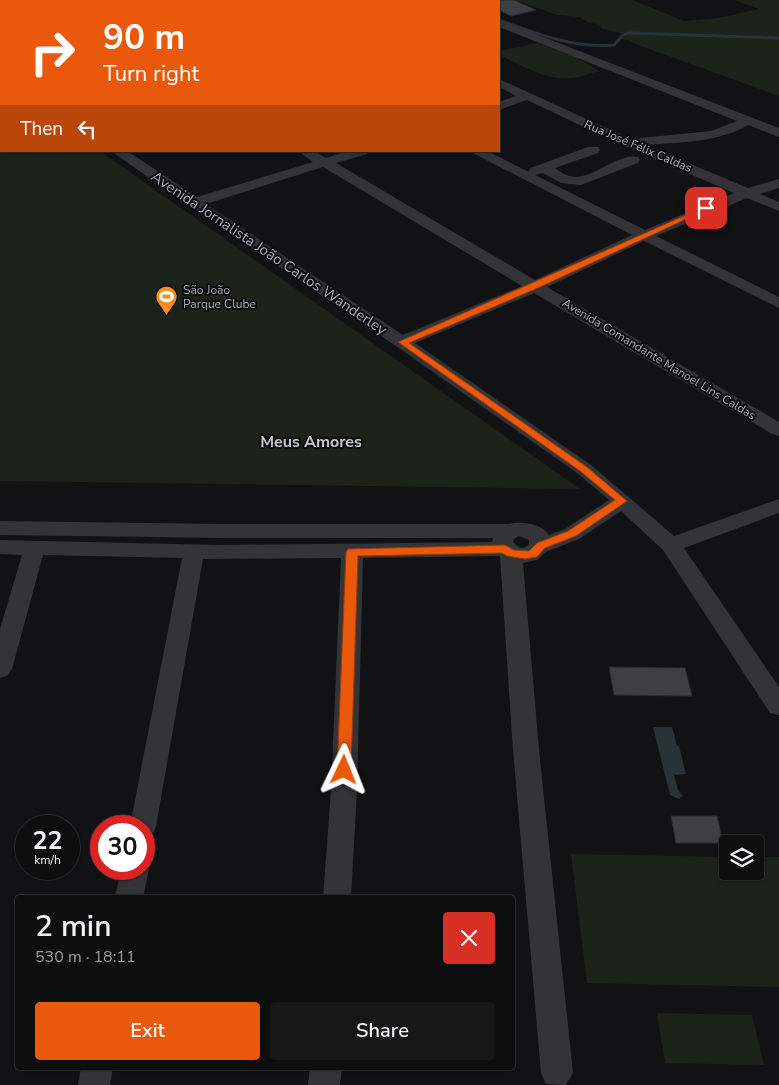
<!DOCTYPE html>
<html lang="en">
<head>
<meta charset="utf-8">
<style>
	:root { --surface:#0d0e0e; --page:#161717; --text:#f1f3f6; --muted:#9a9c9e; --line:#2d2e2e; --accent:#ea580c }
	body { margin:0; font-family:"Nunito Sans",sans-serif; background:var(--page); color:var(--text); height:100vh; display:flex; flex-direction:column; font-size:19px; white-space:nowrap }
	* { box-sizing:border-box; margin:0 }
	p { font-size:16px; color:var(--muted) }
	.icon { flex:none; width:28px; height:28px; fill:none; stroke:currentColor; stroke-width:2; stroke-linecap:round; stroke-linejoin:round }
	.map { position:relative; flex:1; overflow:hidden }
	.panel { position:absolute; left:15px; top:895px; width:500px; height:175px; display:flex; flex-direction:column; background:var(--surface); border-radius:5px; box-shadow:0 1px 4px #0004,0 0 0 1px var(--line) }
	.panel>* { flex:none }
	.banner { position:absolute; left:0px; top:0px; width:500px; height:152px; box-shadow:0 1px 4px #0004,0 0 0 1px var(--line); background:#ea580c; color:#fff; overflow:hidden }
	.fabs { position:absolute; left:719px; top:835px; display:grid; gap:10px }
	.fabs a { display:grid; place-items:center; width:45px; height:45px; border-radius:5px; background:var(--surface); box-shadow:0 1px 4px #0004,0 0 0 1px var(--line); font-size:25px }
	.speed { position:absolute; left:15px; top:815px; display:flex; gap:10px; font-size:25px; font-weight:700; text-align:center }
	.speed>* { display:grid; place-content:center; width:65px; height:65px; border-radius:50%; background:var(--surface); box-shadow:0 1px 4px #0004,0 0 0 1px var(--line); line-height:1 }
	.speed small { font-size:12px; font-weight:400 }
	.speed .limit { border:8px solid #d22; background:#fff; color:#111 }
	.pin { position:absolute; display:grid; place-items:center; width:42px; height:42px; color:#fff; margin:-21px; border-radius:10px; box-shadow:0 2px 8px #0006 }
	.me { position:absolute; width:55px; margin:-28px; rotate:2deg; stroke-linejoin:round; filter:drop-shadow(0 0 4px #0008) }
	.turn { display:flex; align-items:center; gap:18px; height:105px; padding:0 20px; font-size:22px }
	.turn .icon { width:65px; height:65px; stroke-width:2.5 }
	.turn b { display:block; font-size:35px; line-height:42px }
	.then { display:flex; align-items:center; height:48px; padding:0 20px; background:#0003; gap:10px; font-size:19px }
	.round { display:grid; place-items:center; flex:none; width:52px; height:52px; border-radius:5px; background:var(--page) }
	.overview { display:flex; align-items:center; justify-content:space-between; height:85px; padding:0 20px }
	h1 { font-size:30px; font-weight:600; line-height:38px }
	.primary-button { display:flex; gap:10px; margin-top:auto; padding:10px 20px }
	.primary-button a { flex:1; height:58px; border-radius:5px; background:var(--accent); color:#fff; font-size:20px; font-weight:600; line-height:58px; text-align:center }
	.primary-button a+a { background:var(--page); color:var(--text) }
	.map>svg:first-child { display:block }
	.green { fill:#1c231b }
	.water { fill:#273337 }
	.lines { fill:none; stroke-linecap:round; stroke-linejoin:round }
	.stream { stroke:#273337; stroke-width:3 }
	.building { fill:#3d4043; stroke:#2b2c2f }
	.minor { fill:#323438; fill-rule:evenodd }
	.major { stroke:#4e5257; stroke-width:26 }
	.route { fill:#ea580c; stroke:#983908 }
	.labels { text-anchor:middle; stroke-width:4; stroke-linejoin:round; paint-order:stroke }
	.far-street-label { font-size:12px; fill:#a2abb5; stroke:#0c0d0e }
	.far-poi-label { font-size:12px; fill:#a2abb5; stroke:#0c0d0e; text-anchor:start }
	.street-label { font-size:15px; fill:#a2abb5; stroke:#0c0d0e }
	.neighbourhood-label { font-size:16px; font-weight:bold; fill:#c3c9d0; stroke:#0c0d0e }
</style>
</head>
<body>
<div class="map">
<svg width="779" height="1085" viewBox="0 0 779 1085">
	<rect width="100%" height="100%" fill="#111213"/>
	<path class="green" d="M515,0h117l52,21 34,-3 41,-9 -25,-9h45v96l-149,-54 -1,-2 -7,-1 4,-6h-6l-19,-5 -1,-3 -13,-3 -7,-5 -23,-2z
		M538,43l39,15 22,13c-8,2 -18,6 -26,7 -27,3 -50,-12 -74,-23v-4z
		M0,84l1,67h99l480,338 -580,-8z
		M571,854l156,3 1,14h27v-14h24v130l-192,-4z
		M657,1013l95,2 12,50 -99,-2z"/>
	<path class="water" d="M653,727h19l5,19h2l7,28 -12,1 4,15 5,6 -4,3 -9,-4z"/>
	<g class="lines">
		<path class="stream" d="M499,20c36,13 76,29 115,25l9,-10 6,-2 150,5"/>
	</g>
	<path class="building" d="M478,0h36l22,10 -25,6 -12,-6v-9z
		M609,667l76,1 7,28 -78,-1z
		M671,816h46l6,27h-47z"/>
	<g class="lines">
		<path class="minor" d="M44,0h13v1h-12z
			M182,0h13v1h-12z
			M316,0h13v1h-12z
			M432,0h12v1h-11z
			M499,20l280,108v9l-31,-12c-31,18 -68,17 -103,20l103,43 31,-9v9l-19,6 19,8v9l-32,-13 -91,38 123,61v11l-135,-67 -97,46 232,135v14l-7,-2 -238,-141 -119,50 176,122 83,71 105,-37v14l-95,35 95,139v28l-9,-2 -107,-163 -42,-39 -42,28 -33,13 -9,8 -14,3 16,187 34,323 -7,12 -20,-1 -5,-11 -28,-323 -13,-194 -137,2 -6,232 -6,108h-28l8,-108 10,-232 -138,1 -47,267 -3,8 -9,3v-11h-14l52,-268 -139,-3 -31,114 -4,6 -8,3v-49l22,-74 -22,-1v-14l220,5 272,-3 1,-4h-271l-222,-3v-14l222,3h287c12,-3 32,-1 40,11l16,-6 44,-29 -32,-27 -181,-127 -207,-140 -78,-55h16l70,46 116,-35 -15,-11h17l11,7 21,-7h22l-2,3 -31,9 199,117 97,-45 -163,-84h18l42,21 1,-4 58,-21h10l2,3 -2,3 -43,15c4,3 10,7 14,8 22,6 48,-24 69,-19l2,3 -2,3 -57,22 -20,-2 -18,-10 -8,2 110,55 89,-37 -112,-48 -95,-45 -28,10v-8l17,-6 -17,-9v-8l131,60 81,-8 26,-10 -238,-94zM323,167l199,119 -119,49 -197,-131zM519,536l10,4v5c-8,5 -10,3 -16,-3l1,-3z
			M0,38h1v6h-1z
			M144,860l5,9 -6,29h-28l6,-29h23z
			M81,1068h32l-3,17h-32z
			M310,1068h32l-2,17h-32z"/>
		<path class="major" d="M401,1l5,-1
			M0,79l1,-1"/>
	</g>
	<path class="route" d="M704,207l6,1 -172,80 -129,55 178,124 40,34 -51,35 -31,12 -8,9 -12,2 -18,-3 -5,-3 -144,3 -7,214 -2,4 -5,2 -5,-2 -2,-4 9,-218 2,-3 157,-4 9,5 15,1 8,-8 31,-12 47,-31 -35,-29 -182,-129z"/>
	<defs>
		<symbol id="stadium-pin" viewBox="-11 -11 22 30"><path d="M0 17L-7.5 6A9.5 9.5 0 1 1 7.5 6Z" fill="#fc8c21" stroke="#0c0d0e"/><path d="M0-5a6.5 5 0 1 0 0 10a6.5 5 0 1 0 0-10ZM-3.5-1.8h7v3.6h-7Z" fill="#fff"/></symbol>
	</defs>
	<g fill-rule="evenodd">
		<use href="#stadium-pin" x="154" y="284" width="25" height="34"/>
	</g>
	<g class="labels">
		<g class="far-street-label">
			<text transform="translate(638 146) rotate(23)" y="4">Rua José Félix Caldas</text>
			<text transform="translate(659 359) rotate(31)" y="4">Avenida Comandante Manoel Lins Caldas</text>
		</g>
		<g class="far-poi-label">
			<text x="183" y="294">São João<tspan x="183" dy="14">Parque Clube</tspan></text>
		</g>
		<g class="street-label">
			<text transform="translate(269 253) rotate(34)" y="5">Avenida Jornalista João Carlos Wanderley</text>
		</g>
		<g class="neighbourhood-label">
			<text x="311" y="447">Meus Amores</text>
		</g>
	</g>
</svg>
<div class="fabs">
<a><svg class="icon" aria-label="layers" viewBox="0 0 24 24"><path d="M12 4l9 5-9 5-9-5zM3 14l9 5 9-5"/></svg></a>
</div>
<div class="speed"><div>22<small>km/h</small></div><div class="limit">30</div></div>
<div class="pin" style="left:706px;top:208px;background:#d93025"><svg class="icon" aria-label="arrive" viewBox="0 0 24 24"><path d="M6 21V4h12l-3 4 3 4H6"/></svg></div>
<svg class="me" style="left:344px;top:770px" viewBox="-20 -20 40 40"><path d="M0-17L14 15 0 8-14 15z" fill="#ea580c" stroke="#fff" stroke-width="4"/></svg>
<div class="banner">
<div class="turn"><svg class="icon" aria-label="right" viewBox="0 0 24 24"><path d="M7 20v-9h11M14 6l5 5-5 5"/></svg><div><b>90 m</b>Turn right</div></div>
<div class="then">Then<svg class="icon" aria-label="left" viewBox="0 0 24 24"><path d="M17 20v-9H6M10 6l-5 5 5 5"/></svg></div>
</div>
<section class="panel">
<div class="overview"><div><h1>2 min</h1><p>530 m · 18:11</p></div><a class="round" style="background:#d93025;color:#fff"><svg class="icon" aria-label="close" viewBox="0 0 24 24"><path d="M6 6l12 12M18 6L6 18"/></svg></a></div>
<div class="primary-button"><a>Exit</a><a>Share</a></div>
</section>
</div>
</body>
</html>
